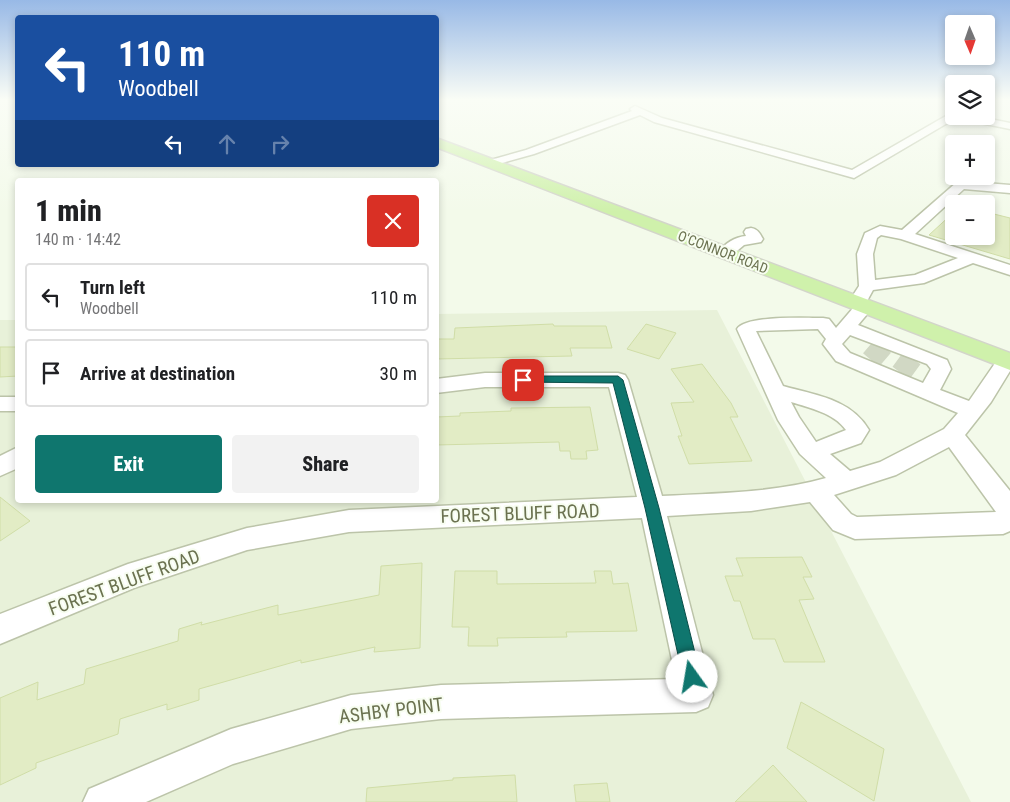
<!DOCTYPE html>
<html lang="en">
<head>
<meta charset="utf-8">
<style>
	:root { --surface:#fff; --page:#f2f2f2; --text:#202124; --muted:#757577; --line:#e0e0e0; --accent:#0f766e }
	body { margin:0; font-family:"Roboto Condensed",sans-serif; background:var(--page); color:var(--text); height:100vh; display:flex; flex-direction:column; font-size:19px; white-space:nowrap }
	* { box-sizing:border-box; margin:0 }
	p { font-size:16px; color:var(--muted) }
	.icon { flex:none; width:28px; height:28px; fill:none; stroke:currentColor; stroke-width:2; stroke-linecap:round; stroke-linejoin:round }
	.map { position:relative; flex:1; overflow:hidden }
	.sheet { position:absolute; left:15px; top:178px; width:424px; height:325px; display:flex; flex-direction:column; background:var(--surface); border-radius:5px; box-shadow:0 2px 8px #0003 }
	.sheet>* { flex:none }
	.guide { position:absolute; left:15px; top:15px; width:424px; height:152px; border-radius:5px; box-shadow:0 2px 8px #0003; background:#1a4fa0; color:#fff; overflow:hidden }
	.needle { width:32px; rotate:178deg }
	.controls { position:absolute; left:945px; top:15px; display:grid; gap:10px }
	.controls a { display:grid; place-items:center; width:50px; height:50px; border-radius:5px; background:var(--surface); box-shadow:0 2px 8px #0003; font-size:25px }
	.pin { position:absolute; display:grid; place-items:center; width:42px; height:42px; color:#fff; margin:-21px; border-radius:10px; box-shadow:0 2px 8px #0006 }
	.me { position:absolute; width:55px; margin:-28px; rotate:347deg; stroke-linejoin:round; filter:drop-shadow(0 0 4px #0008) }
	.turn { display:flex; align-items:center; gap:18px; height:105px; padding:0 20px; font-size:22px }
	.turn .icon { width:65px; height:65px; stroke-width:2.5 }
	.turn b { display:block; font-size:35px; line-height:42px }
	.lanes { display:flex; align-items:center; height:48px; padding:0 20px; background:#0003; justify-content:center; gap:25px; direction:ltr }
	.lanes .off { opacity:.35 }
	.round { display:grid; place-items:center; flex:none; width:52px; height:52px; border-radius:5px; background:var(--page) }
	.overview { display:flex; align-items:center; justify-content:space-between; height:85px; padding:0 20px }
	h1 { font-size:30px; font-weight:800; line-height:38px }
	.cta { display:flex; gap:10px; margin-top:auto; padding:10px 20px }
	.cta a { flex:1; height:58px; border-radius:5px; background:var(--accent); color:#fff; font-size:20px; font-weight:800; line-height:58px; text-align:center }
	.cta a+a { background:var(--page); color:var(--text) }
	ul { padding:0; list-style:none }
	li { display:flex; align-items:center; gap:15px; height:68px; margin:0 10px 8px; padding:0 10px; border:2px solid var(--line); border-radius:5px }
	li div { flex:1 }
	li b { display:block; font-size:19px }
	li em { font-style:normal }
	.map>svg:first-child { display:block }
	.residential { fill:#e8f1d9 }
	.building { fill:#e2ecc5; stroke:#d0dda7 }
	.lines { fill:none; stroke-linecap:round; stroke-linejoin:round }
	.minor-tunnel { stroke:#d1d8c4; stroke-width:21; stroke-dasharray:21 11; stroke-linecap:butt }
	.minor-casing { stroke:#bcc4a9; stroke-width:3 }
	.major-casing { stroke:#d3d5ca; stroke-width:3 }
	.minor { fill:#fff; fill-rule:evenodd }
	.major { fill:#cff1ab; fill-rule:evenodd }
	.route { fill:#0f766e; stroke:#0a4d48 }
	.labels { text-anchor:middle; stroke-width:4; stroke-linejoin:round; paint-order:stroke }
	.far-street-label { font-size:14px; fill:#6b7250; stroke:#f7fdf0 }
	.near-street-label { font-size:19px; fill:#6b7250; stroke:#f7fdf0 }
</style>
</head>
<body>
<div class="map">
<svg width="1010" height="802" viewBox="0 0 1010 802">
	<rect width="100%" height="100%" fill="#f3faea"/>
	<path class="residential" d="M717,310l254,492h-971v-482h17l1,180h418v-186z"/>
	<path class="building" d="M954,212v24h32v-24l24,6v41l-81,-24z
		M553,324l1,2h52l6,22h-42l2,8 -136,3v-20h18l1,-11z
		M646,324l30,9 -17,26 -32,-10z
		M0,347h18v29l-18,1z
		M702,364l29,39 7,14h-8l22,44 -63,3 -11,-28h4l-11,-33 23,-1 -23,-33z
		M590,407l8,43 -12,1 1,8h-16l-1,-8h-10l-1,-9 -123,3v-28l24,-1v-3l51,-2v-3z
		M0,497l30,24 -30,20z
		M802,557l10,20h-9l11,22 -15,1 26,62h-41l-9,-23h-22l-13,-38h-6l-9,-25h18l-7,-18z
		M422,563l-2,85 -46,4 1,-5 -74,16v-3l-102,29v11l-32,10v-6l-47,15 -2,15 -82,29v5l-36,17v-87l38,-16 -1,18 47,-16 2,-15 92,-28 1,-12 23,-7 -1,3 77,-20v10l101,-20 2,-29z
		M455,571h42v13l99,-1 -2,-12h17l2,13 15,-1 9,48 -71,1 1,5 -70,1 1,8h-30l1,-19h-17z
		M801,702l83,47 -10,52 -87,-53z
		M773,765l34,37h-72z
		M515,775l2,27h-151l1,-14 86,-8v-2z
		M607,783l3,19h-34l-2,-17z"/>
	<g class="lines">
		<path class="minor-tunnel" d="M871,360l12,-14
			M901,373l11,-15"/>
		<defs>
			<path id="minor" d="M635,106l27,12 190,52 99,-57 3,-1v4h22l34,7v6l-54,-11 -102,60 -200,-56 -14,-7 -106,39 -43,12 -6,-3 2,-2 39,-11 106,-39 -2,-2z
				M961,181l49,4v8l-46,-4 -49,45 95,31v10l-37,-12 -49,20 -51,7 -6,11 4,1 3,4 -16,19 89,35 4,9 -11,21 29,11 31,-45 10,-1v16l-19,31 -26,33 45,56v40l-7,3 -148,5 -22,-9 -23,-28 -59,9 -84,5 46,179 -5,12 -12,5 -255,7 -90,10 -118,35 -87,38h-63l6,-13 142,-60 120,-34 90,-10 235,-6 -34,-161 -293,14 -102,18 -113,38 -134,56v-30l128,-50 119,-36 102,-18 288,-13 -28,-110h-124l-49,6v-14l49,-6h133l7,2 3,5 34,116c54,-3 112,-3 164,-18l-26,-24 -22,-34 -41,-91c9,-14 68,-11 86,-11l6,1 7,9 18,-21 -6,-4 11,-17 -2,-32 8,-21 15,-7 22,4 55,-48zM881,235l20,4 57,19 -43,17 -40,5 -2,-26 4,-16zM818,329l8,10 -3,5 13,17 122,52 -14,16 -64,33 -30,9 -20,-17 31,-11 8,-13c-18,-31 -54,-35 -86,-44l-27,-55zM850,335l77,29 4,5 -8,14 -73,-30 -8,-9zM791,402c19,6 43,11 55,28l-30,12 -17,-25zM949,447l47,65 -139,5 -6,-3 -17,-19 62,-20z
				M751,228c7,1 9,6 12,11l-2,3 -17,3 -13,11h-10l-3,-3c7,-10 17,-16 28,-17l-2,-4 2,-3z
				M0,397h18v14h-18z
				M18,447v21l-18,8v-20z"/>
			<path id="major" d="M436,138l574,215v17l-574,-223z"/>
		</defs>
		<use href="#minor" class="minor-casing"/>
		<use href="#major" class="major-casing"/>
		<use href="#minor" class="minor"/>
		<use href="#major" class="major"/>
	</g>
	<linearGradient id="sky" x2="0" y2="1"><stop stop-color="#98b9e6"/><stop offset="0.47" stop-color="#fafdf6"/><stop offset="1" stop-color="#fafdf6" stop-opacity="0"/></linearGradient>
	<rect width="1010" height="212" fill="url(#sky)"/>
	<path class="route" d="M523,376h95l5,4 36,128 42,169 -3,6 -6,2 -6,-2 -3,-6 -38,-169 -32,-125 -94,-1 -1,-2z"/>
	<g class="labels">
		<g class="far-street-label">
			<text transform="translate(723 252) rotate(21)" y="5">O'CONNOR ROAD</text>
		</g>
		<g class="near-street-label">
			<text transform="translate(520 513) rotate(-2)" y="7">FOREST BLUFF ROAD</text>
			<text transform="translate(124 582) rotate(-20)" y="7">FOREST BLUFF ROAD</text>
			<text transform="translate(391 710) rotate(-7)" y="7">ASHBY POINT</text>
		</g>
	</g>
</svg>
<div class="controls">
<a><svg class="needle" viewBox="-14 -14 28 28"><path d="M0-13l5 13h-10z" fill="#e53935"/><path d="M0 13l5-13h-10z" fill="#757577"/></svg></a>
<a><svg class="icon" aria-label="layers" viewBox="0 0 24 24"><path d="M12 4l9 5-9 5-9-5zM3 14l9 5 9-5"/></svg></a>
<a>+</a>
<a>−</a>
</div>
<div class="pin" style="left:523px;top:380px;background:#d93025"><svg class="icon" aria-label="arrive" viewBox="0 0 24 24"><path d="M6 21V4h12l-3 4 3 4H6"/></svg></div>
<svg class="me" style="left:692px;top:677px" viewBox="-20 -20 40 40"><circle r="19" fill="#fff"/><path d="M0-13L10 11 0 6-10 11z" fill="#0f766e"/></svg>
<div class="guide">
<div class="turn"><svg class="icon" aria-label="left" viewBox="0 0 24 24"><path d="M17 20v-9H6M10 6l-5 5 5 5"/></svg><div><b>110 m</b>Woodbell</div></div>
<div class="lanes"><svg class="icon" aria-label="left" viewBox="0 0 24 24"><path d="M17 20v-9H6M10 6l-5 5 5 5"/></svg><svg class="icon off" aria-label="ahead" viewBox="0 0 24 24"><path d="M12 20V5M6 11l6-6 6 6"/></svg><svg class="icon off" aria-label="right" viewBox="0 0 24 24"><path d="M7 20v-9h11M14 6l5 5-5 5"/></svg></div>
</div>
<section class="sheet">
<div class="overview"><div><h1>1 min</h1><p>140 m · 14:42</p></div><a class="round" style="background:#d93025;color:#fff"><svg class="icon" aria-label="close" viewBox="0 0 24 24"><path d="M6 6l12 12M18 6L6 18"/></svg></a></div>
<ul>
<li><svg class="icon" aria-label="left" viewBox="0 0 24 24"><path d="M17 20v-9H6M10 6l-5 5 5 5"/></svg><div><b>Turn left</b><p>Woodbell</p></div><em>110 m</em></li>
<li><svg class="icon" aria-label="arrive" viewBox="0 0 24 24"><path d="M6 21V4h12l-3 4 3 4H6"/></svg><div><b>Arrive at destination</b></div><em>30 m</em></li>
</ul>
<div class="cta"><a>Exit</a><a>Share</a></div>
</section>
</div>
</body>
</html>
